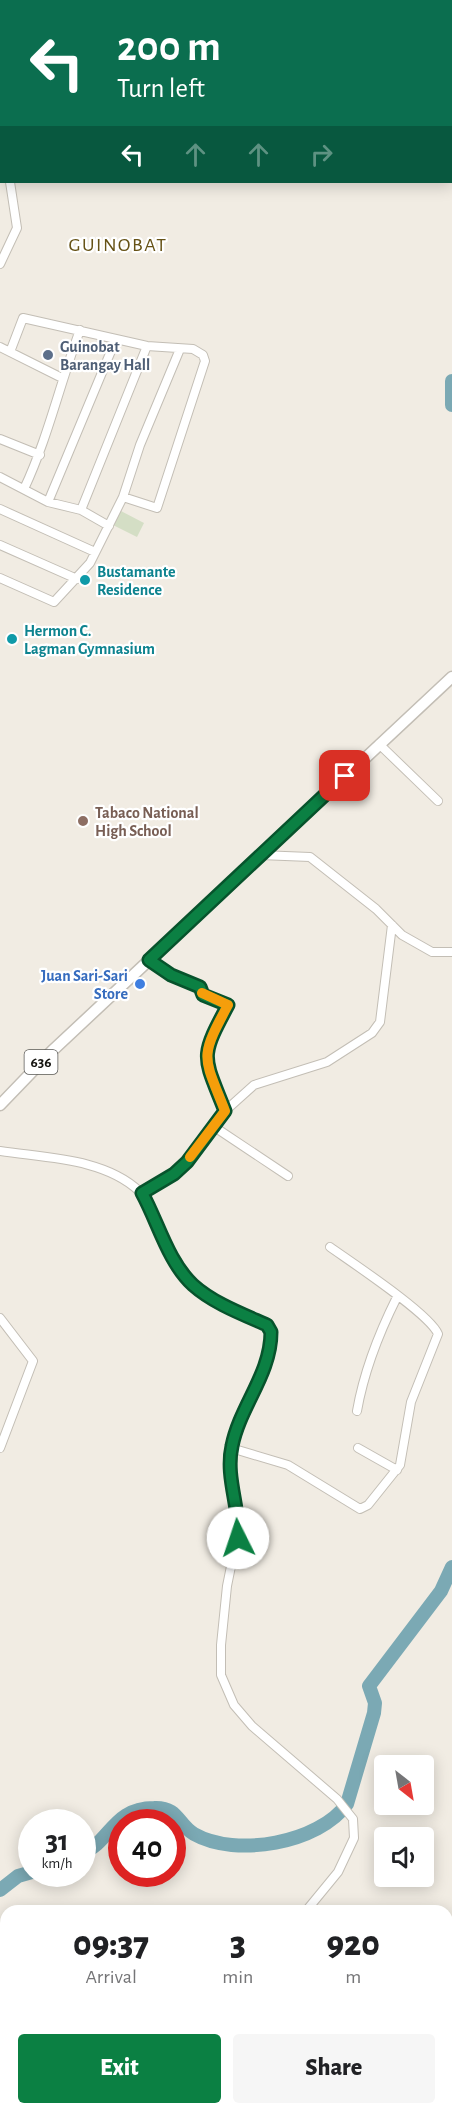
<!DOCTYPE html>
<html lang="en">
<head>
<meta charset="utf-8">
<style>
	:root { --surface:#fff; --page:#f6f6f6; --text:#202124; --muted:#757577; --accent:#0b8043 }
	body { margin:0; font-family:"Alegreya Sans",sans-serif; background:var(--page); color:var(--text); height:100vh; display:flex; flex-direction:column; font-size:22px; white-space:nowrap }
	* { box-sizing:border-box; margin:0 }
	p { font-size:20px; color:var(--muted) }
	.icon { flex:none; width:33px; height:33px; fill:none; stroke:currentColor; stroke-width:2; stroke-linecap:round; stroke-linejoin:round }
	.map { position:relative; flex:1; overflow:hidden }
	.details { position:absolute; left:0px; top:1905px; width:453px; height:210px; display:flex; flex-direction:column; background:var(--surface); border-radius:18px 18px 0 0; box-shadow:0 3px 15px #0003 }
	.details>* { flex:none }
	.banner { position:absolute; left:0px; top:0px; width:453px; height:183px; box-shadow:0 3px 15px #0003; background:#0b6e4f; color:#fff; overflow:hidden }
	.needle { width:39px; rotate:149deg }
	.controls { position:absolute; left:374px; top:1755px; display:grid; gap:12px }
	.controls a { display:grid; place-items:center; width:60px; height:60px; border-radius:6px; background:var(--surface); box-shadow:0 3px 15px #0003; font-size:30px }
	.speed { position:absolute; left:18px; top:1809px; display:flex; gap:12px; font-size:30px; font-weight:700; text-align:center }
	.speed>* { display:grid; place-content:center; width:78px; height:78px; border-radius:50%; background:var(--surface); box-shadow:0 3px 15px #0003; line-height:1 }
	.speed small { font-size:15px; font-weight:400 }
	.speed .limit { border:9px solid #d22; background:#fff; color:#111 }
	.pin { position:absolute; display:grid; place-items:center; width:51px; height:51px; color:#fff; margin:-26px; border-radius:12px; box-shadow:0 3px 9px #0006 }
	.me { position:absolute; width:66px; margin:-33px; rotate:356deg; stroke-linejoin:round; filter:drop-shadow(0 0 4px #0008) }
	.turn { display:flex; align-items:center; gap:21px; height:126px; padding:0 18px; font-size:27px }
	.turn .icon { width:78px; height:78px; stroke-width:2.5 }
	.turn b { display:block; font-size:42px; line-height:51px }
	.lanes { display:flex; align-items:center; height:57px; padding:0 18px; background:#0003; justify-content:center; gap:30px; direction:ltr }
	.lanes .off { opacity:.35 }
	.eta { display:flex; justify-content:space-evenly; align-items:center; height:102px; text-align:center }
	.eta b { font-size:36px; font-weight:800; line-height:42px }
	.action { display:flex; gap:12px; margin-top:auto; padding:12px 18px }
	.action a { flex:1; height:69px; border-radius:6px; background:var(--accent); color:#fff; font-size:24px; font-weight:800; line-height:69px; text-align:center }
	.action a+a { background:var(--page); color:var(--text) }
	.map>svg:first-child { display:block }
	.green { fill:#d4dec5 }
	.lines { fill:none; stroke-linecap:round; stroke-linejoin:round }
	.river { stroke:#7ba9b4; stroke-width:14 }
	.minor-casing { stroke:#c3beb5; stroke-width:10 }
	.major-casing { stroke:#c3beb5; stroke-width:13 }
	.minor { stroke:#fff; stroke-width:8 }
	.major { stroke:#fff; stroke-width:10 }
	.route-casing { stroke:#07532c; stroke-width:15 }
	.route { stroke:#0b8043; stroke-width:10 }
	.slow { stroke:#f59e0b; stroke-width:10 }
	.service-dot { fill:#5c6f8a; stroke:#fff; stroke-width:2 }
	.culture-dot { fill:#0f9aa8; stroke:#fff; stroke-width:2 }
	.education-dot { fill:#8d6e63; stroke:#fff; stroke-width:2 }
	.shop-dot { fill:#3f7fe0; stroke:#fff; stroke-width:2 }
	.labels { text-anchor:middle; stroke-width:4.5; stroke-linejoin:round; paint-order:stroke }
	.shield { fill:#fff; stroke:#5a5956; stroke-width:1.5 }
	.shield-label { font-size:15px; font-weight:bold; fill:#13120e }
	.service-label { font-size:16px; font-weight:bold; fill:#4e5e75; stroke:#fff; text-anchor:start }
	.culture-label { font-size:16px; font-weight:bold; fill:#0d838f; stroke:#fff; text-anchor:start }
	.education-label { font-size:16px; font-weight:bold; fill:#785e54; stroke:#fff; text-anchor:start }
	.shop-label { font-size:16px; font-weight:bold; fill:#366cbe; stroke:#fff; text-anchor:end }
	.quarter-label { font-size:20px; letter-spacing:1.5px; fill:#665216; stroke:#fff }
</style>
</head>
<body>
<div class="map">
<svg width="452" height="2115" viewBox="0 0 452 2115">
	<rect width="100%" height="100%" fill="#f1ece3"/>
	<path class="green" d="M119,510l25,13 -7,14 -26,-13z"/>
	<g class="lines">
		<path class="river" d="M452,381v24
			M82,1854c29,-13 31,-46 72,-46 25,-1 23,16 40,26 42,24 125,9 153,-30l27,-91 1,-10 -6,-17 72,-95 11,-24
			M0,1890l18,-14 14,-4"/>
		<defs>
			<path id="minor" d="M33,2l1,-2
				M0,264l17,-36 -7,-46
				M0,347l62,31
				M10,352l13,-34 124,28 46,3 10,6 2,6 -48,147 -34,-11
				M0,439l40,16
				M0,477l48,25 33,8 28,16
				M24,489c24,-51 36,-106 56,-159
				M48,502l68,-163
				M0,509l95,43
				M81,510l66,-164
				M0,545l77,34
				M0,578l54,24 36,-39 33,-66 17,-52 40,-96
				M379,744l59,57
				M260,855l50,2 66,52 26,26 30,17h20
				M149,960l22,15 29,12 3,8 25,10c-29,54 -25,50 -3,106
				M213,1126l75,50
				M0,1151c45,7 104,7 139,40 12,10 16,31 23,44 27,56 51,65 104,90l5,7 -9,47 -27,53 -6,33 10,62 -12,59 -6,59v30l13,30 18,21 85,73 16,20 1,19 -16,34 -32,39
				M142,1193l32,-19 13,-12 38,-51 29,-26 73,-23 45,-29 8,-11 12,-97
				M0,1318l33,43 -33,87
				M357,1411c7,-40 22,-78 40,-114
				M231,1448l57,17 72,44 8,-4 32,-40 11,-63 27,-68c-8,-20 -87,-72 -108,-87
				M358,1448l39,22
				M177,2109l7,6
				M133,2115l2,-6"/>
			<path id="major" d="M0,1105l52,-54 400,-374"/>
		</defs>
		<use href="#minor" class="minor-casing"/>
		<use href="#major" class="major-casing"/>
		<use href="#minor" class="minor"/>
		<use href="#major" class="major"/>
	</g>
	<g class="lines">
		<defs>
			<path id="route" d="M238,1538c2,-31 -13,-61 -6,-92 8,-40 39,-72 39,-114l-4,-7c-25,-11 -54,-22 -74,-40 -25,-23 -35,-63 -51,-92l32,-19 13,-12 38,-51c-22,-56 -26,-52 3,-106l-25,-10 -3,-8 -29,-12 -22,-15 196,-184"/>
		</defs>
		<use href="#route" class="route-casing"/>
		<use href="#route" class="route"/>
		<path class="slow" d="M190,1157l35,-46c-22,-56 -26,-52 3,-106l-26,-12"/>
	</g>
	<circle class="service-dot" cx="48" cy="355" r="6"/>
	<g class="culture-dot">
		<circle cx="85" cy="580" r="6"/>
		<circle cx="12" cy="639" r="6"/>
	</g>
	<circle class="education-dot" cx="83" cy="821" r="6"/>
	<circle class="shop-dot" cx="140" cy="984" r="6"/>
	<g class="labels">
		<rect class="shield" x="24.5" y="1050" width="33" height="24" rx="4.5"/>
		<g class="shield-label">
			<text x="41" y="1067">636</text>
		</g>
		<g class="service-label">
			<text x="60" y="352">Guinobat<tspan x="60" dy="18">Barangay Hall</tspan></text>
		</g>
		<g class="culture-label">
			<text x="97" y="577">Bustamante<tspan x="97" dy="18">Residence</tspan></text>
			<text x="24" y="636">Hermon C.<tspan x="24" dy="18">Lagman Gymnasium</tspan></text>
		</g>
		<g class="education-label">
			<text x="95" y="818">Tabaco National<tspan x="95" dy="18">High School</tspan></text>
		</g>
		<g class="shop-label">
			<text x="128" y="981">Juan Sari-Sari<tspan x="128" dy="18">Store</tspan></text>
		</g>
		<g class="quarter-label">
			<text x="118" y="251">GUINOBAT</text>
		</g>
	</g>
</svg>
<div class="controls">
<a><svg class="needle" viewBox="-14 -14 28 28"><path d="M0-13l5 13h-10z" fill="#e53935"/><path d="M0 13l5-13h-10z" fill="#757577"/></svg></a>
<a><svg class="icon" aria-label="sound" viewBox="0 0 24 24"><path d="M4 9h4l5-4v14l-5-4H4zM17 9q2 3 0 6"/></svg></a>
</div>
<div class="speed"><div>31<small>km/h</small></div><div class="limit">40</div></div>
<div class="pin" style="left:345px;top:776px;background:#d93025"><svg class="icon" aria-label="arrive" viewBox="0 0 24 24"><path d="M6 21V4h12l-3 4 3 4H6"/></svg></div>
<svg class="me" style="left:238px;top:1538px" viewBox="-20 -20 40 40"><circle r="19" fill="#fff"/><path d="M0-13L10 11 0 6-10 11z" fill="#0b8043"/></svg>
<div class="banner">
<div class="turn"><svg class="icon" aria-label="left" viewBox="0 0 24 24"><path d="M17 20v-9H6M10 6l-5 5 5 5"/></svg><div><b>200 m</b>Turn left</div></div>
<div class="lanes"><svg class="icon" aria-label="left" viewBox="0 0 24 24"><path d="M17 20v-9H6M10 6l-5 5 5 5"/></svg><svg class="icon off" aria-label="ahead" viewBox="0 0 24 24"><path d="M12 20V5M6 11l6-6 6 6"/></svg><svg class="icon off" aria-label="ahead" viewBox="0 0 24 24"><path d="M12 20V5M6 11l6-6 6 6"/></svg><svg class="icon off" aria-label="right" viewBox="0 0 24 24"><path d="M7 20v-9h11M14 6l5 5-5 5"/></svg></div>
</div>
<section class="details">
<div class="eta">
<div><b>09:37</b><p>Arrival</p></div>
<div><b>3</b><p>min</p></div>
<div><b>920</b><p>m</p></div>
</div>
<div class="action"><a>Exit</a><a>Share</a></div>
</section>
</div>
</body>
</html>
